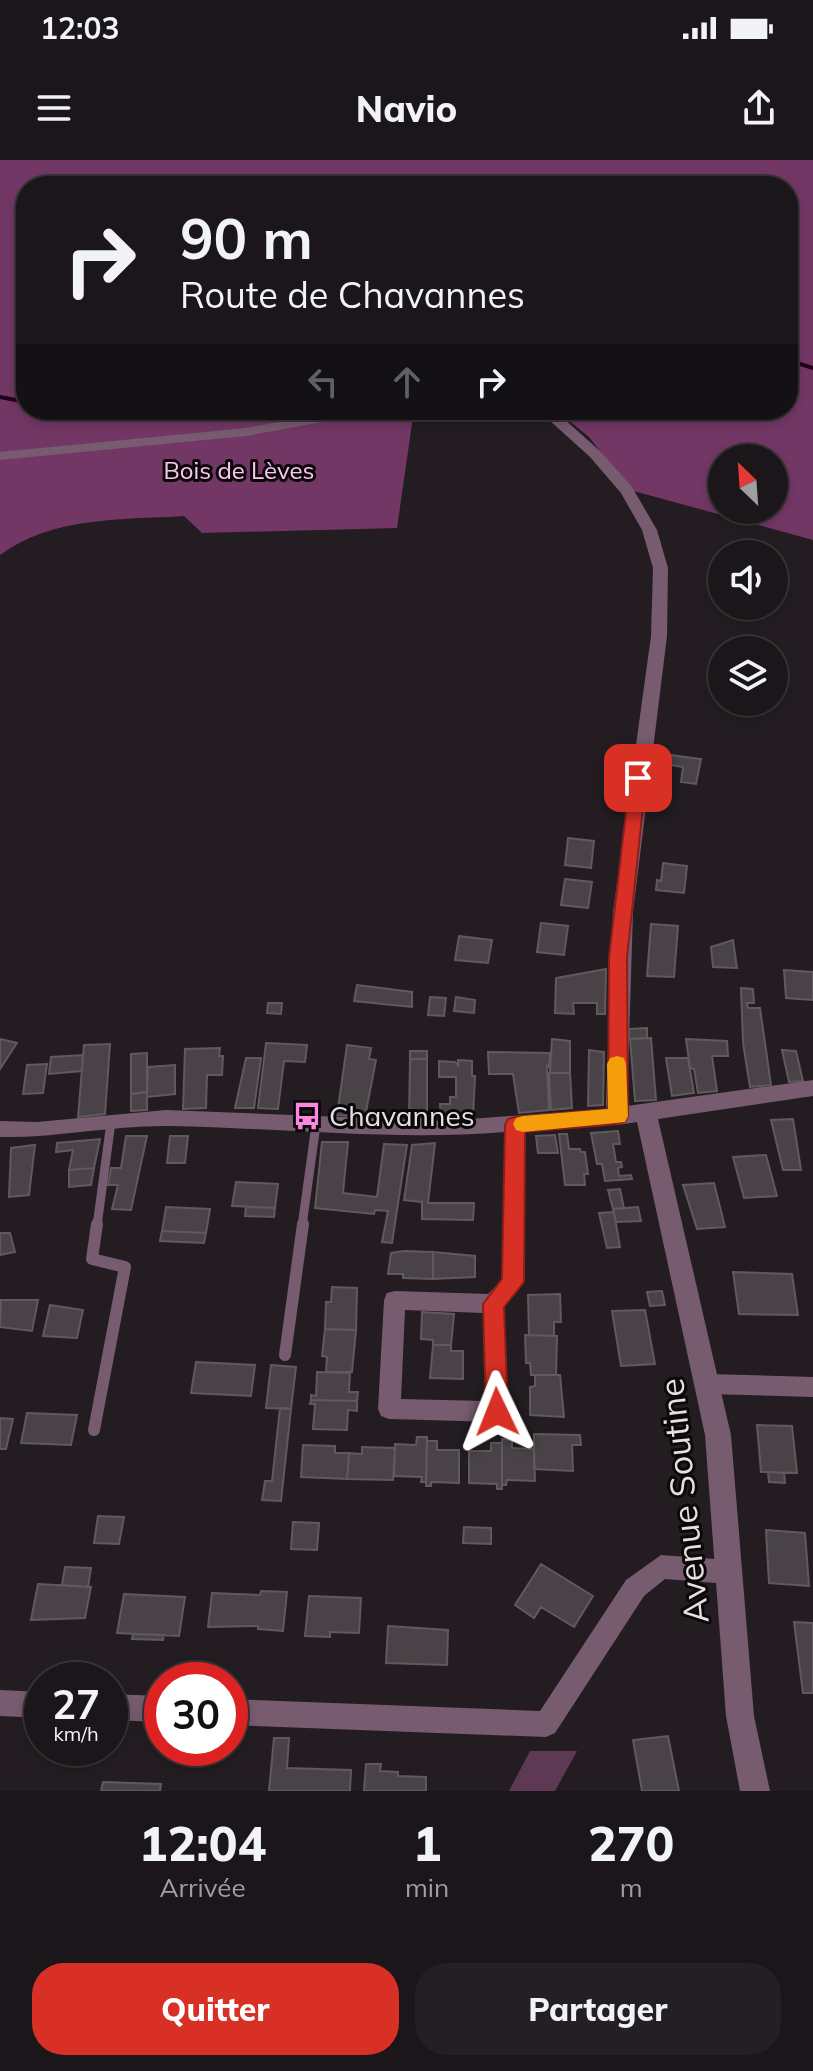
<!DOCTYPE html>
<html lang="fr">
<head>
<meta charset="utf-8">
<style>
	:root { --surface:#1a1619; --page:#231f22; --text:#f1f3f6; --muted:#9f9fa2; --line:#383538; --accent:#d93025 }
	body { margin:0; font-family:Mulish,sans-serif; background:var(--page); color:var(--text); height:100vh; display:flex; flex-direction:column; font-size:30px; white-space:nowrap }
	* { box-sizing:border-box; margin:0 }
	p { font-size:26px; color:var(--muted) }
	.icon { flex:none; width:44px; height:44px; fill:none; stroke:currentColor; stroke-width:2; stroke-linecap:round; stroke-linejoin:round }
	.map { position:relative; height:1631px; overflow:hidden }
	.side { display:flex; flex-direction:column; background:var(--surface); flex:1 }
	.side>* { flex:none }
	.hud { position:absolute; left:16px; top:16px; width:782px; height:244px; border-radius:32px; box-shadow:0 4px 12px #0003,0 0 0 2px var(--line); background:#1a1619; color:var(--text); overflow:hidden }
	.needle { width:52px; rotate:335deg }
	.buttons { position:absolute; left:708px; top:284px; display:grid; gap:16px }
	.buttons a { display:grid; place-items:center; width:80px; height:80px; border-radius:50%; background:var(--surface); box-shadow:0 4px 12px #0003,0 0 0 2px var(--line); font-size:40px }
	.speed { position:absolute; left:24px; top:1502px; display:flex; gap:16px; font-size:40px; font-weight:700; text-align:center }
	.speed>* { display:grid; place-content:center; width:104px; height:104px; border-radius:50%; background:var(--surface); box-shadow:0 4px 12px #0003,0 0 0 2px var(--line); line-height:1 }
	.speed small { font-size:20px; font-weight:400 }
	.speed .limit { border:12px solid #d22; background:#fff; color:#111 }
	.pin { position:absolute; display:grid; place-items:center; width:68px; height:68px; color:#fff; margin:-34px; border-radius:16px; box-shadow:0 4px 12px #0006 }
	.me { position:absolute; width:88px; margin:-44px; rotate:358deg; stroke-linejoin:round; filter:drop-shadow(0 0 6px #0008) }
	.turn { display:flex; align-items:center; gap:28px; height:168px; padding:0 32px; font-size:36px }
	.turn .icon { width:104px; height:104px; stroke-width:2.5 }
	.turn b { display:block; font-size:56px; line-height:68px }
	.lanes { display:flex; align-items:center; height:76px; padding:0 32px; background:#0003; justify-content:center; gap:40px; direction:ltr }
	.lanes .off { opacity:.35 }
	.eta { display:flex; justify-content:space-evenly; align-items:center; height:136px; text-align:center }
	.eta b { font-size:48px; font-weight:800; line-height:56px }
	.primary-button { display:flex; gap:16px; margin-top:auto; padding:16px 32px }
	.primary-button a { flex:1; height:92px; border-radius:32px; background:var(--accent); color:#fff; font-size:32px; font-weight:800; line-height:92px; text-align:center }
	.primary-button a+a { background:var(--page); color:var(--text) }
	.status { display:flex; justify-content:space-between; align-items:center; height:56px; padding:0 40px; background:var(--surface); direction:ltr }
	.status svg { height:22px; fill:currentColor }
	header { display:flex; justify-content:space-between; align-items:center; height:104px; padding:0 32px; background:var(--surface); font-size:36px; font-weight:800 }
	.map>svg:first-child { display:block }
	.green { fill:#5e3955 }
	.forest { fill:#733766; fill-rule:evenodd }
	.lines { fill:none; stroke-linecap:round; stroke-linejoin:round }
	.stream { stroke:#20001a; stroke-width:4 }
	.building { fill:#494347; stroke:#60595e; stroke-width:2 }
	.service-far1 { stroke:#775b6f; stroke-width:9 }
	.service { stroke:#775b6f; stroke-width:12 }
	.minor { fill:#775b6f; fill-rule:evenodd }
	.tertiary { fill:#775b6f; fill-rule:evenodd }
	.route { fill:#d93025; stroke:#8d1f18; stroke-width:2 }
	.slow { fill:#f59e0b }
	.labels { text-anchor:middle; stroke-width:6; stroke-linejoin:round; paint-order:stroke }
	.far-park-label { font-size:24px; fill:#fdc6ef; stroke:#0b080a }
	.poi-label { font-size:28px; fill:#e4e0e3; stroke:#0b080a; text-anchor:start }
	.near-street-label { font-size:34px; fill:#e4e0e3; stroke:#0b080a }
</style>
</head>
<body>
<div class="status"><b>12:03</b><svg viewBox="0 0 49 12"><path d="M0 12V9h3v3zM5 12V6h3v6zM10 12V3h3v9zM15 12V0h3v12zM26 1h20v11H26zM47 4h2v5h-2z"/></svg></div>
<header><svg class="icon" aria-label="menu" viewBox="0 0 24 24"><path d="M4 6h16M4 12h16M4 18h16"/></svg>Navio<svg class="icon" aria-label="share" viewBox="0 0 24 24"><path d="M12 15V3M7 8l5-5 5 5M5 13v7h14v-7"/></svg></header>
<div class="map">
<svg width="813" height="1631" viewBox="0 0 813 1631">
	<rect width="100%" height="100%" fill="#231d21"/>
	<path class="green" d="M530,1591h47l-22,40h-46z"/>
	<path class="forest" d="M0,0h813v380l-183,-50 -41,-53 -33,-27h232v-224h-762v224h388l-17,118 -195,5 -18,-17c-62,4 -131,0 -184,39zM722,298h52v52h-52z"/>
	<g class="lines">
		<path class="stream" d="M788,200l25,8
			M0,237l26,5
			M73,250l61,6 38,-6"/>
	</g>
	<path class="building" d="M671,595l30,4 -5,25 -15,-2 2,-15 -13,-2z
		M568,678l26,3 -3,27 -26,-3z
		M663,703l24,3 -3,27 -28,-3 1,-10 4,1z
		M565,719l27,3 -4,26 -27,-3z
		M541,763l27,3 -4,29 -27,-3z
		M651,764l27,2 -4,51 -27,-1z
		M459,776l33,4 -4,23 -33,-3z
		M733,780l4,28 -24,-1 -2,-20z
		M606,809l-1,45h-8v-11h-24l1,11 -19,-1 1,-35z
		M784,810l29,2v28l-27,-2z
		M357,825l55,7v15l-58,-6z
		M741,828l12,1 1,14h-7l1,5h12l11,77 -21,2 -7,-44z
		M430,837l16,1 -2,18 -16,-1z
		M456,837l19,3 -1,13 -20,-2z
		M268,843h14l-1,11 -14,-1z
		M647,868v10l-18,1v-10z
		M651,878l5,62 -21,1 -5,-62z
		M0,879l17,4 -17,26z
		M552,879l18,2v32h-20z
		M686,879l41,2 1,15h-16l5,35 -19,2 -4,-24 -4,-1z
		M266,883l41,2 -2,17 -21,-1 -6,48 -20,-1z
		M110,884l-5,70 -27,3 6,-72z
		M347,885l24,3 -2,11 7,1 -11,57 -28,-2z
		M220,888l-1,8h4l-1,19h-15l-1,33 -23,1 2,-60z
		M589,890l15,2 -1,53 -15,1z
		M782,890l14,1 7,30 -14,1z
		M410,891h17v8h-17z
		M488,892l62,1 -1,14 -2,-1 2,44 -30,3 -6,-39h-24z
		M147,893v39l-16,2v-40z
		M83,895l-1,16 -33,3 2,-17z
		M246,898h15l-7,50h-19z
		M666,898h22l6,35 -22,3z
		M410,899h17v60l-18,1z
		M458,900l14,1v15h3l-2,41 -32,2 -1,-15h10v-7h6v-20h-17v-16l16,1 3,3z
		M47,904l-4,29 -20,1 4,-29z
		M175,905v29l-28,3 1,-30z
		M549,913h21l2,35 -21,2z
		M147,932v18l-16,1v-17z
		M793,959l8,51h-18l-12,-50z
		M618,971l2,13h-7l3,18h5l1,5 -4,1 1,8 12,-1 1,4 -27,2 -3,-17h-5l-6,-31z
		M559,974h8l2,15h11l1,3h4l3,22h-4l1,11h-20z
		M555,975l3,18h-20l-2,-17z
		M126,976h21l-16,74 -19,-1 6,-24h-10l3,-17h10z
		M170,976h18l-3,27h-18z
		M100,979l-6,29 -25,2 4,-20 -17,2 1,-9z
		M322,982h26l-5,51 34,4 7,-53 23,1 -15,98 -10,-1 6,-31 -13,-1 -1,4 -59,-6z
		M435,983l-7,60h46l-1,17 -51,-1v-17l-18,-2 8,-55z
		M35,985l-6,50 -20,2 2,-49z
		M766,995l11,41 -33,2 -11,-41z
		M94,1008l-3,17 -22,2v-17z
		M236,1022l42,2 -3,24 -43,-2z
		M714,1023l11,44 -28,2 -14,-44z
		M620,1029l4,19 -11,1 -5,-19z
		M166,1047l44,2 -4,24 -44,-2z
		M246,1047l29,1 -1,9 -29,-1z
		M638,1047l3,14 -25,1 -3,-13z
		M614,1052l6,35 -13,1 -8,-35z
		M162,1071l44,2 -2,10 -44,-2z
		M0,1073h10l5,19 -15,3z
		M404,1091l29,1v27l-30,-1v-4h-15l3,-21z
		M433,1092l42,4v21l-42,2z
		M733,1112l59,2 6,41 -59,-1z
		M332,1127l25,1 -1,42 -31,-1 1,-27h5z
		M662,1131l3,14 -15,1 -3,-14z
		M560,1134l1,28h-7v14l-25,-1 -1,-40z
		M1,1140h37l-6,31 -32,-4z
		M50,1145l33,5 -6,28 -34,-2z
		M645,1150l10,54 -34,2 -9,-55z
		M422,1152l32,2 -3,31h-18v-5l-12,-1z
		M325,1169l31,1 -4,42h-26l1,-15 -5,-1z
		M525,1175l32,1 -1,39h-25l-1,-12h-4z
		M433,1185h18v6h12v28l-33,-1z
		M196,1202l59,3 -4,31 -60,-3z
		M271,1205l25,2 -5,42 -25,-1z
		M317,1212l33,1 -1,19h9l-1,9 -46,-1v-5l5,1z
		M535,1215h25l4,42 -34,-2v-28l5,-1z
		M311,1240l46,1v10l-9,-1 -1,20 -34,-1 2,-25h-5z
		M280,1248l11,1 -10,92 -19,-1 3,-19h7z
		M27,1253l50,2 -6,30 -50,-2z
		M0,1258l13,1 -7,30h-6z
		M757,1265l35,1 5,47 -36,-1z
		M534,1274l46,1 1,10h-9l1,26 -39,-2z
		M417,1277h10l-1,45h-5l1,-5 -28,-1 1,-32 21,1z
		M502,1279l10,1v8l22,1 1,32 -28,-1 -1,5h-4z
		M427,1281h10v9h22v33l-28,-1v4h-5z
		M491,1283h11v46h-5v-5l-28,-1v-32h22z
		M303,1285l32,1v7h14l-2,26 -46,-2z
		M362,1287l33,1 -2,32 -46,-1 2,-26 13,1z
		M768,1312l16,1 1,10 -16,-1z
		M98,1356l26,1 -5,27 -25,-1z
		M293,1362l26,1 -2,27 -26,-1z
		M464,1367l27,1v16l-28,-1z
		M766,1370l39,3 4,53 -40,-3z
		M541,1404l52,32 -19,31 -33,-20 -7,11 -19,-13z
		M65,1407l26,1 -3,19 -26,-2z
		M38,1424l53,3 -6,31 -54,2z
		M261,1431l26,1 -4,39 -25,-2v-3l-50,1 4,-34 48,2z
		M124,1434l61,3 -6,39 -62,-3z
		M309,1436l52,2 -2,35 -29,-1v5l-25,-1z
		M794,1462l19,1v70h-10z
		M388,1466l60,4 -1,35 -61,-2z
		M133,1474l31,1 -1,5 -31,-1z
		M668,1576l11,55h-37l-9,-51z
		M274,1578h15l-2,30 64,2 -1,21h-81z
		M366,1604h15l-1,7 18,1v4l28,1v14h-62z
		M103,1622l58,2 -1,7h-59z"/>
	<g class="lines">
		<path class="service-far1" d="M97,1066l14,-104
			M302,1066l14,-101"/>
		<path class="service" d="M285,1195l18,-131
			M94,1270l31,-163 -33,-8 5,-35"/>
		<path class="minor" d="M618,948l7,3 3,5 -3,5 -7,3 -93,7 -1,151 -20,25 4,105 -3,7 -8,3 -108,-3 -8,-3 -3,-7 6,-109 3,-7 8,-2 93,3 15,-15 2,-147c-111,9 -223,-4 -335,-6 -57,-1 -113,12 -170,11v-16l37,1 129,-12 277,11zM405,1150l78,3 2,88 -84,-2z
			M709,1214l104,3v20l-104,-3 -8,-3 -3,-7 3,-7z
			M661,1395l67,5 8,4 4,8 -4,8 -8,4 -63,-5 -21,17 -89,137 -9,4 -316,-12v-26l310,12 86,-131z
			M0,1530l42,2v26l-42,-2z
			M110,1534l52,2v26l-52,-2z"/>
		<path class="tertiary" d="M343,250h30l-7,4 -120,22 -246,24v-8l246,-24z
			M538,250h16l46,41 32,36 25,43 11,38 -1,68 -34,276 -6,194 186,-26v16l-155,23 73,316 23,281 16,75h-30l-14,-75 -21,-281 -68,-313 -19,3 -8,-3 -4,-17 7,-193 38,-276 2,-68 -11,-38 -21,-37 -31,-36z"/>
	</g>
	<path class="route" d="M638,613l8,5 -19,180 1,158 -3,6 -7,2 -93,8 -1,150 -20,25 4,105 -3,8 -8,3 -8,-3 -3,-8 -3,-108 19,-25 3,-154 3,-6 7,-2 93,-8 1,-151 21,-180z"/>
	<path class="slow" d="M617,896l7,2 2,6 2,52 -3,6 -102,10 -7,-2 -3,-6 3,-6 7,-2 85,-7 -1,-45 3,-6z"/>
	<defs>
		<symbol id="bus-bare" viewBox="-9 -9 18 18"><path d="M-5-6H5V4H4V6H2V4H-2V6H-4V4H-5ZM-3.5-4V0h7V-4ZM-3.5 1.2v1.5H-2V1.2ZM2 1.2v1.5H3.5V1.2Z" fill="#fd86e2" stroke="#0b080a" stroke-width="2.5" paint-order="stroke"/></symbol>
	</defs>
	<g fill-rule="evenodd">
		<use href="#bus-bare" x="287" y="936" width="40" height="40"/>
	</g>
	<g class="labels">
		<g class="far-park-label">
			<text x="239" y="319">Bois de Lèves</text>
		</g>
		<g class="poi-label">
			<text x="329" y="966">Chavannes</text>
		</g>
		<g class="near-street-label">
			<text transform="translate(684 1341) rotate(-96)" y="12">Avenue Soutine</text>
		</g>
	</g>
</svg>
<div class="buttons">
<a><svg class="needle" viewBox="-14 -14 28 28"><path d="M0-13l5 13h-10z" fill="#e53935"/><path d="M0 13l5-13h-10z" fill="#9f9fa2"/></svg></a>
<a><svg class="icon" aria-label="sound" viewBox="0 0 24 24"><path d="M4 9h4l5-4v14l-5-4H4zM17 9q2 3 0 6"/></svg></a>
<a><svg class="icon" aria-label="layers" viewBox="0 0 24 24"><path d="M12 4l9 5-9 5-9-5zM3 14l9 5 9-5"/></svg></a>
</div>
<div class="speed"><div>27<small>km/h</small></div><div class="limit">30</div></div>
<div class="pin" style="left:638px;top:618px;background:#d93025"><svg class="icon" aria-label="arrive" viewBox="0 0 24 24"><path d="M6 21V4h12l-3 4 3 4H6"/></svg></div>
<svg class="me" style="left:497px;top:1252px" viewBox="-20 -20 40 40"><path d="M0-17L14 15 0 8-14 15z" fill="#d93025" stroke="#fff" stroke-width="4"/></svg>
<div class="hud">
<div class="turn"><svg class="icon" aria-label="right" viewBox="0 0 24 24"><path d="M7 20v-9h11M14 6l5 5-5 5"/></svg><div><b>90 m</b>Route de Chavannes</div></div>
<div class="lanes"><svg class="icon off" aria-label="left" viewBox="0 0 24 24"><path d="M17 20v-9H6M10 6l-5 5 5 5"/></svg><svg class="icon off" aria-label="ahead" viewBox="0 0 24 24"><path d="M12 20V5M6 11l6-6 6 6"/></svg><svg class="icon" aria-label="right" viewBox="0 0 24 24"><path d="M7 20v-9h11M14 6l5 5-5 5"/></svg></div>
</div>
</div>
<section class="side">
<div class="eta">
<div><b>12:04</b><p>Arrivée</p></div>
<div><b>1</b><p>min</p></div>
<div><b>270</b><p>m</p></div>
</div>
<div class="primary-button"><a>Quitter</a><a>Partager</a></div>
</section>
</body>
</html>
